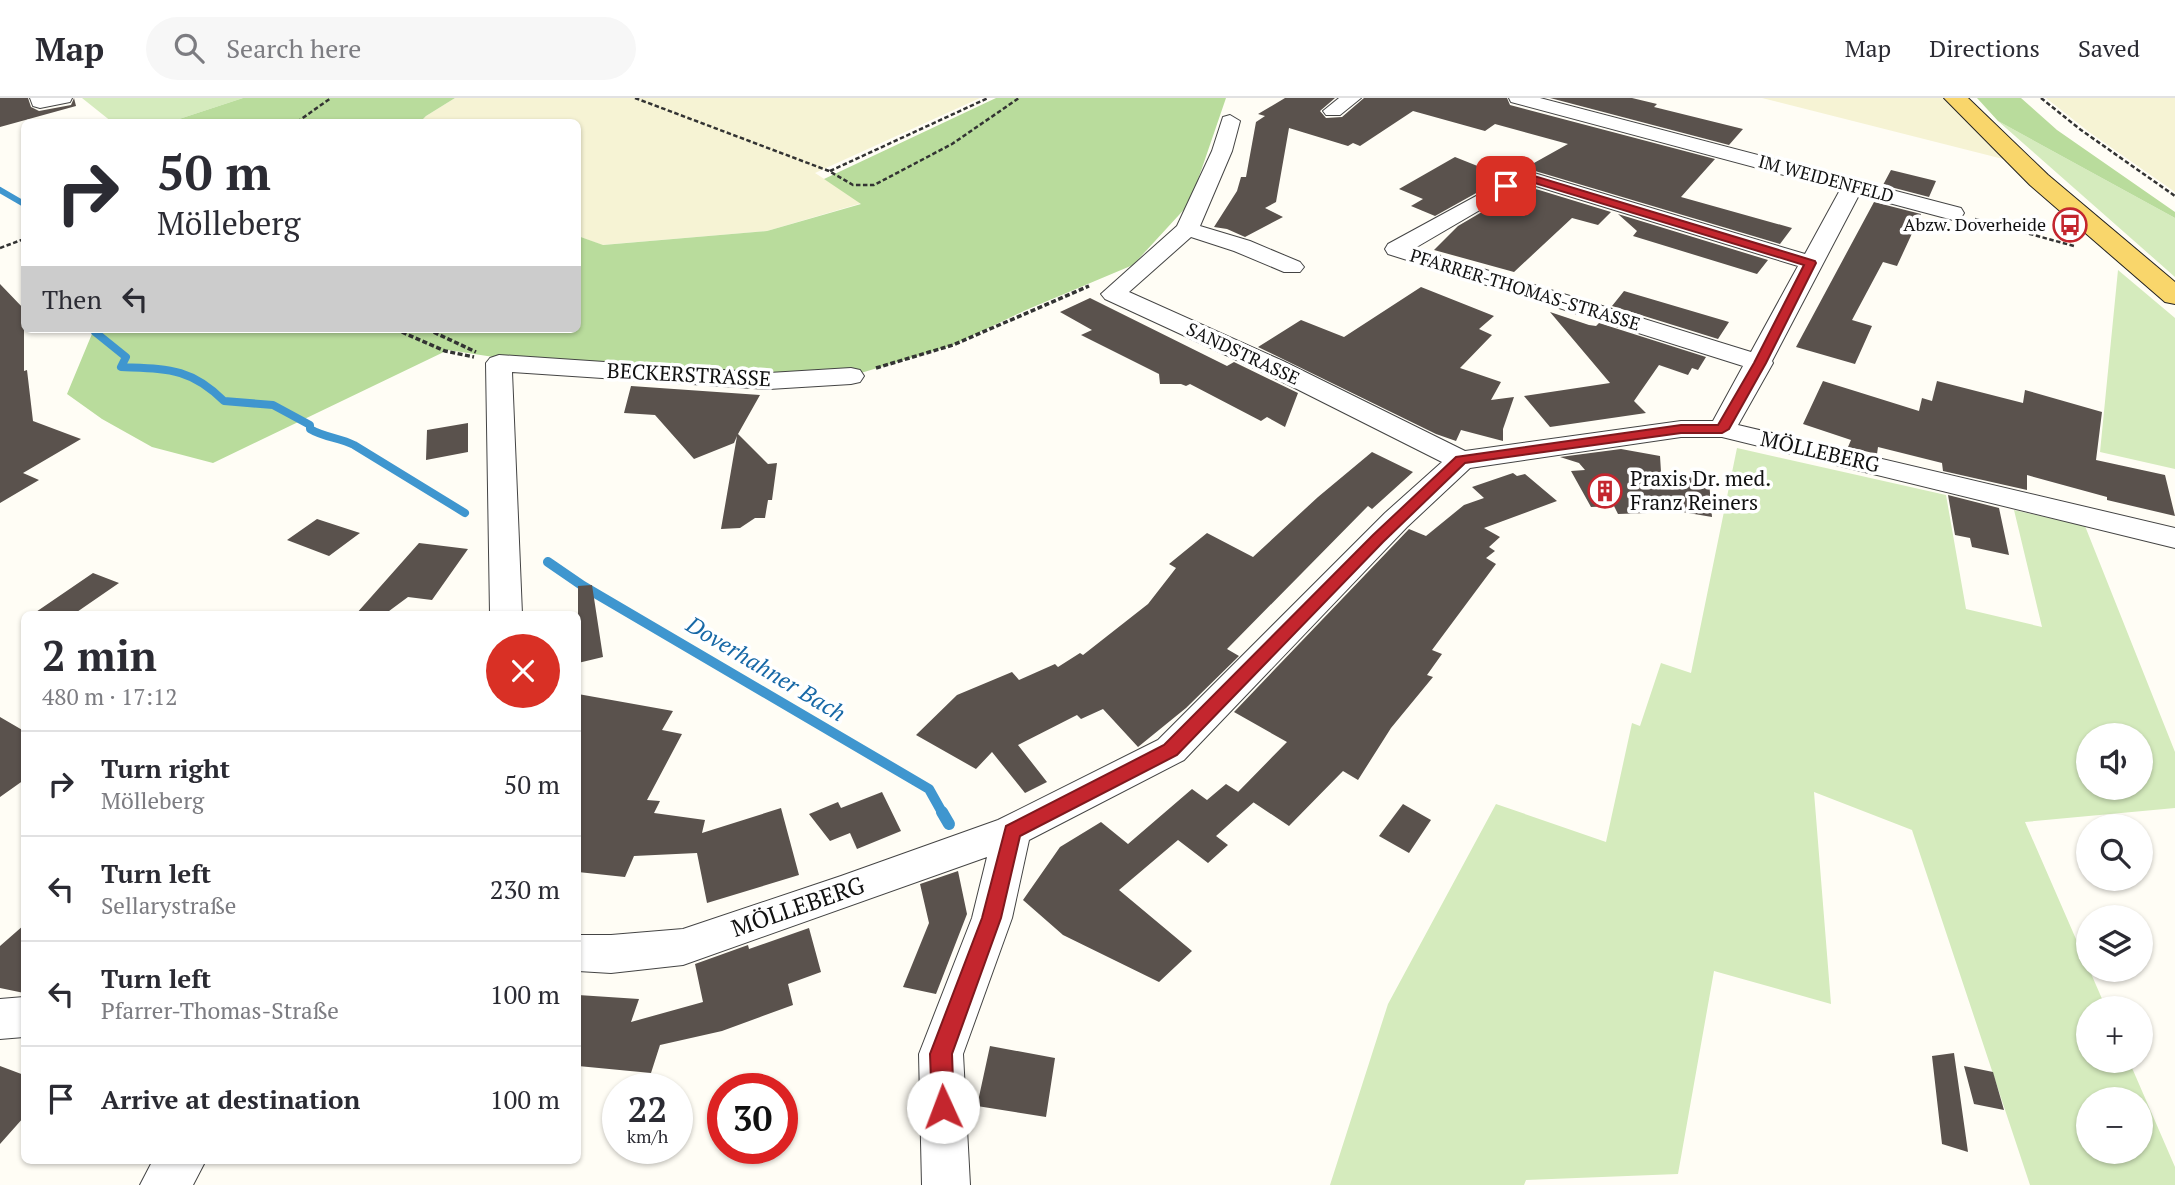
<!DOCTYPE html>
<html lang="en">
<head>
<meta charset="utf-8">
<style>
	:root { --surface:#fff; --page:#f7f7f7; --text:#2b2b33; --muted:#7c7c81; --line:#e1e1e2 }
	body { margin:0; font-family:"PT Serif",serif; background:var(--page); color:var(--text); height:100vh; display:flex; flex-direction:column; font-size:26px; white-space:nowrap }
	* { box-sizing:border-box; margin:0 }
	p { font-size:23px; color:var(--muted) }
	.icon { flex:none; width:38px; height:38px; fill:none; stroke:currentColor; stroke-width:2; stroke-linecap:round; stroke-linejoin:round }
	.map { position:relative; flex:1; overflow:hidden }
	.side { position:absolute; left:21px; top:513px; width:560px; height:553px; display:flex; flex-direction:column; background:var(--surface); border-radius:10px; box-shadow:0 2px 5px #0004 }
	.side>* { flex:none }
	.banner { position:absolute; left:21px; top:21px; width:560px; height:214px; border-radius:10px; box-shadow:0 2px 5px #0004; background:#fff; color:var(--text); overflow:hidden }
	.tools { position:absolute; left:2076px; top:625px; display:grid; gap:14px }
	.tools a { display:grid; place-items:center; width:77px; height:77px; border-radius:50%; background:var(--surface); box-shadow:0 2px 5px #0004; font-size:35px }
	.speed { position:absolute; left:602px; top:975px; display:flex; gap:14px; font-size:35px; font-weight:700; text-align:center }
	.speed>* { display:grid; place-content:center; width:91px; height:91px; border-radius:50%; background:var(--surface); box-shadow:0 2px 5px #0004; line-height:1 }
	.speed small { font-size:18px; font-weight:400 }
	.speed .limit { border:10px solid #d22; background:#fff; color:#111 }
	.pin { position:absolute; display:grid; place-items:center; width:60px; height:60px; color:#fff; margin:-30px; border-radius:14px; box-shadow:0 4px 10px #0006 }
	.me { position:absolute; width:77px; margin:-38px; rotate:358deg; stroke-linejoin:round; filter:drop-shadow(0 0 5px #0008) }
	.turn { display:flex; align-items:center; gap:24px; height:147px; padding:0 21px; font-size:32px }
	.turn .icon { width:91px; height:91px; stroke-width:2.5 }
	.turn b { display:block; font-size:49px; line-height:60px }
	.then { display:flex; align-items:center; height:66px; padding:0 21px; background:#0003; gap:14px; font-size:26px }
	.round { display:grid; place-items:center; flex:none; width:74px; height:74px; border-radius:37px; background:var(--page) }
	.headline { display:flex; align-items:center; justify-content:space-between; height:119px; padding:0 21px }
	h1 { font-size:42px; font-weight:700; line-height:52px }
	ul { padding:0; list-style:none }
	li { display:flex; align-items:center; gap:21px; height:105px; padding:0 21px; border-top:2px solid var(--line) }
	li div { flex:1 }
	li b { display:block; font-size:26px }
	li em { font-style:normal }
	header { display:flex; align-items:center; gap:42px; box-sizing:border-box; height:98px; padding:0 35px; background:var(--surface); border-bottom:2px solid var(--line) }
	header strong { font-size:33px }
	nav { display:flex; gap:38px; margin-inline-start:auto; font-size:24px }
	.search { width:490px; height:63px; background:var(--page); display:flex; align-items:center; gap:18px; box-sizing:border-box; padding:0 24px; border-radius:38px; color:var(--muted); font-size:26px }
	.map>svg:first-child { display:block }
	.farmland { fill:#f6f3d4 }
	.green { fill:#d5ebbd; fill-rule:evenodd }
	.forest { fill:#b9dc9c }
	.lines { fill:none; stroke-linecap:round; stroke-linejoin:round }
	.stream-far3 { stroke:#3f96cf; stroke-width:6 }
	.stream-far2 { stroke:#3f96cf; stroke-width:8 }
	.stream-far1 { stroke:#3f96cf; stroke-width:10 }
	.stream { stroke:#3f96cf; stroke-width:12 }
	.building { fill:#5a524d }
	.minor-casing { stroke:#444; stroke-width:2 }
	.major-casing { stroke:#222; stroke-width:2 }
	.path-far1 { stroke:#333; stroke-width:2.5; stroke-dasharray:4.5 2.5; stroke-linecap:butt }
	.path { stroke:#333; stroke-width:3.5; stroke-dasharray:5 2.5; stroke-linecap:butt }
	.minor { fill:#fff; fill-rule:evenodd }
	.major { fill:#f9d66b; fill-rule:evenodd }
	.route { fill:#c4262e; stroke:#7f191e; stroke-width:2 }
	.labels { text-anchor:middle; stroke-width:7; stroke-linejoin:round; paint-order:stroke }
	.far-street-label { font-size:18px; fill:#111; stroke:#fff }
	.far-poi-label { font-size:18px; fill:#111; stroke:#fff; text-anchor:end }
	.street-label { font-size:21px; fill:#111; stroke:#fff }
	.poi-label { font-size:21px; fill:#111; stroke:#fff; text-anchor:start }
	.water-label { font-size:23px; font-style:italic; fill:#1768a6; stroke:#fff }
	.near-street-label { font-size:24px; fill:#111; stroke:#fff }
</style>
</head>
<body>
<header>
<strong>Map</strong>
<div class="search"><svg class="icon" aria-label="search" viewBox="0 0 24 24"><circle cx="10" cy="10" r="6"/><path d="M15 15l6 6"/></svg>Search here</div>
<nav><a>Map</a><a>Directions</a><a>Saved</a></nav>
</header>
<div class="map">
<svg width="2175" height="1087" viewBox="0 0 2175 1087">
	<rect width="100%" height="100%" fill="#fffdf5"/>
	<path class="farmland" d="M455,0h525l-165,75 47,30 -95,28 -165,14 -24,-9v-114h-158l6,-6z
		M1762,0h184l61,62z
		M2046,0h129v94l-86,-60z"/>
	<path class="green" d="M82,0h161l-73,24h-58z
		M1998,23l177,97v59z
		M2118,172l57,48v151l-75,-17z
		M1737,350l209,47 20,114 76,18 -28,-117 71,16 90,226v56l-150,14 81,186h-18v52l41,1 46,106v18h-145l-118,-355 -98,-38 17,212 -117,-33 -36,203 -152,6 -2,5h-194l58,-181 108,-200 110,38 26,-119 8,3 21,-63 30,10zM2088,637h52v53h-52zM2088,1001h52v53h-52z"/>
	<path class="forest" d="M243,0h212l-29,18 -6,6h-250z
		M996,0h230l-36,105 -57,62 -107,45 -73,35 -102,31 -299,-10 -104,-16 -235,113 -61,-16 -50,-28 -35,-25 27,-65h484v-93l25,9 164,-14 94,-27 -37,-25z
		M1977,0h44l36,32 118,82v6l-177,-97z"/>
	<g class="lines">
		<path class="stream-far3" d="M0,92l24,14"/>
		<path class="stream-far2" d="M96,231l-1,3 31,25 -5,10c45,2 69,0 103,34l49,4 37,20v4c13,8 30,9 44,16l111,68"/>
		<path class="stream-far1" d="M548,464l35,24 346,203 14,25"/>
		<path class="stream" d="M942,714l7,12"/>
	</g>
	<path class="building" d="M0,0h28l3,9 8,4 32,-6 3,-7 2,8 -76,21z
		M1285,0h50l-15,13 6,7 16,-1 22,-19h143l3,7 205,54 -34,38 111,31 -12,16 -255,-76 43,-24 -73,-20 -10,7 -72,-20 -53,35 -7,-3 -5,3 -59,-18 -13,74 -11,6 18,9 -38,20 -18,-8 -13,-2 23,-36 4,-14h5l10,-55 9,-6 -7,-2z
		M1550,0h82l25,6 -3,3 89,22 -14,16z
		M1455,59l50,20 -70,39 -24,-10 12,-7 -24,-10z
		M1891,72l45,11 -7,16 -46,-12z
		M1526,88l85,26 -13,13 -26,-7 -58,54 -80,-22 24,-24z
		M1874,104l47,12 -24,52 -14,-4 -31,58 20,6 -17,38 -59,-17z
		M1618,116l150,46 -11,14 -124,-38 4,-5z
		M0,186l24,25v62l3,-1 6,51 48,18 -58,34 16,7 -39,23z
		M1421,189l73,29 -15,13 13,6 -32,33 41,14 -10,18 23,-3 -11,32v12l-42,-11 -5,11 -20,-7 -178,-87 43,-27 43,17z
		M1624,193l105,31 -11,17 -106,-33z
		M1090,200l137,68 7,-4 64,31 -13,34 -18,-10 -6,4 -71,-37 -4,2 -5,-2h-21l-1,-10 -78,-39 11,-5 -32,-18z
		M1550,214l39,13 7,1 3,-3 107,34 -8,13 -6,-2 -4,7 -29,-10 -25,36 12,12 -96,14 -26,-31 86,-13z
		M1823,283l96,30 3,-13 10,3 5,-20 86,22 2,-13 77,22 -6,48 69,15 10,41 -68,-16v-3l-80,-22v15l-84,-19 -1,-8 -64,-16 -1,7 -29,-7 3,-7 -48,-16z
		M631,288l129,9 -22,39 30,30 9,-1 -5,37h-4l-3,18h-10l-15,10 -19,1 16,-93 -3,7 -40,16 -39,-44 -31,-2z
		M468,325v29l-42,8 1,-30z
		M1621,351l39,7 1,16 48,9 3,36 -65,-11v7l-29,1 -4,-8 -23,1 -20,-36 14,-1 -6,-7 -19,-6z
		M1372,354l41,20 -41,37 -4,-3 -141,143 12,7 -53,52 -48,39 -35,-38 -22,10 -4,-4 -59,30 29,37 -22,11 -33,-41 -16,17 -60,-34 41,-40 55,-23 7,8 36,-16 3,3 22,-14 3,2 65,-51 28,-36 -7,-4 38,-31 46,24 65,-60z
		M1513,375l4,3 8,-2 32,27 -73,27 16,9 -11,10 6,4 -9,7 10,6 -64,86 10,4 -15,21 6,2 -42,51 -33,52 -15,-9 -54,55 -51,-34 49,-50 -53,-30 175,-183 17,7 38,-31 20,-7 -12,-11z
		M1948,397l51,13 10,47 -37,-8 -2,-9 -15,-3z
		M317,421l43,14 -31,23 -42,-16z
		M419,445l49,6 -36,51 -24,-3 -23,17h-29z
		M93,475l26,10 -45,31h-41z
		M592,487l11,72 -25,6v-77z
		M578,596l95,17 -11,19 20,4 -35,66 13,1 -6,12 51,7 -3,13 79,-25 18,67 -92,28 -10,-50 -63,3 -9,21 -47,-5z
		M0,619l24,14v49l-24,17z
		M1226,686l28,18 -38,34 12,9 -20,18 -30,-23 -59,50 73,61 -33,31 -96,-47 -40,-35 37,-53 41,-25 27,22 64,-55 15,11z
		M882,694l19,39 -44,18 -7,-16 -20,8 -21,-27 29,-12 3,6z
		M1403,706l28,16 -22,33 -30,-17z
		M958,773l9,43 -31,80 -33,-7 26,-64 -9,-39z
		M24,827v68l-24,-5v-42z
		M809,830l12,44 -33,12 5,21 -71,26 -62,14 -9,28 -73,-7v-71l61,4 -8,23 72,-20 -8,-38 53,-19 1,4z
		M990,948l65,12 -9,59 -69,-11z
		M1954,955l14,99 -26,-8 -10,-88z
		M0,968l24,9v42l-24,27z
		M1964,968l29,6 11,38 -30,-6z"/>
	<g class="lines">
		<defs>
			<path id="minor" d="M30,0h42l-2,4 -30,6 -7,-2z
				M1339,0h22l-21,17h-14l-3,-4z
				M1509,0h31l421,110 3,5 -3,5 -8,2 -94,-25 -87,166 1,2 -35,62 437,103v20l-453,-111h-41l-211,31 -63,59 -223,233 -155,80 -17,78 -49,136 7,131h-48l-3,-131 53,-136 15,-61 -304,108 -72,8 -33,-2v-36h33l72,-6 158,-53 157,-56 160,-80 227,-227 57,-51 -177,-89 -160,-74 -4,-5 76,-68 35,-75 11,-34 7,-2 10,6 -8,30 -32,75 50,15 50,21 4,5 -4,5h-16l-50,-21 -43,-14 -62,55 154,69 182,90 216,-30h32l30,-55 -355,-112 -3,-5 3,-5 136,-74 281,84 35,-64 -329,-88zM1526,85l272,83 -47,86 -336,-104z
				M499,257l270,18 82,-5 9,2 4,6 -4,6 -9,2 -82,5 -257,-17 10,242h-32l-4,-251 4,-5z
				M24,899v40l-24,2v-40z
				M153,1062h53l-13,25h-53z"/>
			<path id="major" d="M1944,0h24l80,77 127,107v22l-10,-2 -135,-117z"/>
		</defs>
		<use href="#minor" class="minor-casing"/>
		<use href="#major" class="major-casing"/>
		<path class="path-far1" d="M635,0l194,73 24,14h21l78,-41 67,-46
			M2041,0l40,32 94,66
			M297,24l34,-24
			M830,73l158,-73
			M1975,121l99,27
			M0,150l24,-9"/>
		<path class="path" d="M395,231l50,22 29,6
			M427,231l49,23
			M876,270l77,-23 136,-59"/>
		<use href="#minor" class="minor"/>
		<use href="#major" class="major"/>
	</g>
	<path class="route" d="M1524,75l291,88 1,2 -50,100 -37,66 -7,4h-41l-216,30 -82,79 -206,213 -157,81 -19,82 -49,136 2,53 -3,7 -8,3 -8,-3 -3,-7 -2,-53 52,-136 24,-92 158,-81 209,-210 83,-78 225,-32h37l36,-62 50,-98 -279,-85 -19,9 -5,-3z"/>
	<defs>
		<symbol id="bus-ring" viewBox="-11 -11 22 22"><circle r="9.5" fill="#fff" stroke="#c4262e" stroke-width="1.5"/><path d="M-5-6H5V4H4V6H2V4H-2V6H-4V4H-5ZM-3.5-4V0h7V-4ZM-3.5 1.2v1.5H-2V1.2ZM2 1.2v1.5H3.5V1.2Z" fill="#c4262e"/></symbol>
		<symbol id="building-ring" viewBox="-11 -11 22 22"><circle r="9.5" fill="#fff" stroke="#c4262e" stroke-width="1.5"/><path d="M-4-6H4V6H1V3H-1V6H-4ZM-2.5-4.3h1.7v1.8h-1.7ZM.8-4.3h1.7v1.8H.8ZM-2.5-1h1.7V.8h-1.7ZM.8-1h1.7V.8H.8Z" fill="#c4262e"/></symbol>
	</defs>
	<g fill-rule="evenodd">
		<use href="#bus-ring" x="2051" y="108" width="38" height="38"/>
		<use href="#building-ring" x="1586" y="374" width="38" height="38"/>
	</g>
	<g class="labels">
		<g class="far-street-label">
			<text transform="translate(1826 81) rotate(15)" y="6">IM WEIDENFELD</text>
			<text transform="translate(1525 192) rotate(17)" y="6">PFARRER-THOMAS-STRASSE</text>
			<text transform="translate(1243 256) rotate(25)" y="6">SANDSTRASSE</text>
		</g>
		<g class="far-poi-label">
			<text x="2046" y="133">Abzw. Doverheide</text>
		</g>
		<g class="street-label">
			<text transform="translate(689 277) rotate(3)" y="7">BECKERSTRASSE</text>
			<text transform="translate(1820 354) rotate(13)" y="7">MÖLLEBERG</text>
		</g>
		<g class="poi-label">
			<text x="1630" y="388">Praxis Dr. med.<tspan x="1630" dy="24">Franz Reiners</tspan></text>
		</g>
		<g class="water-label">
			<text transform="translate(766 571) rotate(31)" y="8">Doverhahner Bach</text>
		</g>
		<g class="near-street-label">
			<text transform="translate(798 809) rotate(-19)" y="8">MÖLLEBERG</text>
		</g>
	</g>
</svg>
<div class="tools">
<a><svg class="icon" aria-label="sound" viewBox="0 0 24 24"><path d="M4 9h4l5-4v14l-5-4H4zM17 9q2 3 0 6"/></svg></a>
<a><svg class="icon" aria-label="search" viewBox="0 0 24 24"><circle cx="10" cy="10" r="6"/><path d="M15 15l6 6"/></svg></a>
<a><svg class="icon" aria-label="layers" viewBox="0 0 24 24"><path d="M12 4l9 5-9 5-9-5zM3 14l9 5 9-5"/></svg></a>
<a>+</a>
<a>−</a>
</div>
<div class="speed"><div>22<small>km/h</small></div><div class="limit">30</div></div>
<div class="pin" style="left:1506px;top:88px;background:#d93025"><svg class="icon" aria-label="arrive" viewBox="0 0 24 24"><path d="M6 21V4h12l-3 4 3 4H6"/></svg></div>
<svg class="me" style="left:943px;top:1009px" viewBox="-20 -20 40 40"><circle r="19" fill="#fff"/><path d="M0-13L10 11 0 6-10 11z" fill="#c4262e"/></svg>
<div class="banner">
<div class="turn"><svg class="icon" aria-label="right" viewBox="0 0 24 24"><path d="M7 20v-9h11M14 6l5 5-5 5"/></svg><div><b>50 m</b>Mölleberg</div></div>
<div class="then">Then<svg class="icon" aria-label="left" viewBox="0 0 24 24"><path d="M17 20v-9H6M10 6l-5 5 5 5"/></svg></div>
</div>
<section class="side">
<div class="headline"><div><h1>2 min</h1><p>480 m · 17:12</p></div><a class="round" style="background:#d93025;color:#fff"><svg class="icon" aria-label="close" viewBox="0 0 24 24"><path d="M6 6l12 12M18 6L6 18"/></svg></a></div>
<ul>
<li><svg class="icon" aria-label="right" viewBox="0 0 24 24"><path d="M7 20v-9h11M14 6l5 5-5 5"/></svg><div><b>Turn right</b><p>Mölleberg</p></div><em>50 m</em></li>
<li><svg class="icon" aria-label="left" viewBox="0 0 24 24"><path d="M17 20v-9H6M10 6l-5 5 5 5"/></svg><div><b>Turn left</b><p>Sellarystraße</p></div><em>230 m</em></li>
<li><svg class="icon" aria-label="left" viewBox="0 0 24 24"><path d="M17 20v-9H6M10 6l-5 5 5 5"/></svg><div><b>Turn left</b><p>Pfarrer-Thomas-Straße</p></div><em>100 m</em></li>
<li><svg class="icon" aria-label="arrive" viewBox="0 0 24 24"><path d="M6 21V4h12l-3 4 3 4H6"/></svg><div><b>Arrive at destination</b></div><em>100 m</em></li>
</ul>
</section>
</div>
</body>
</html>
